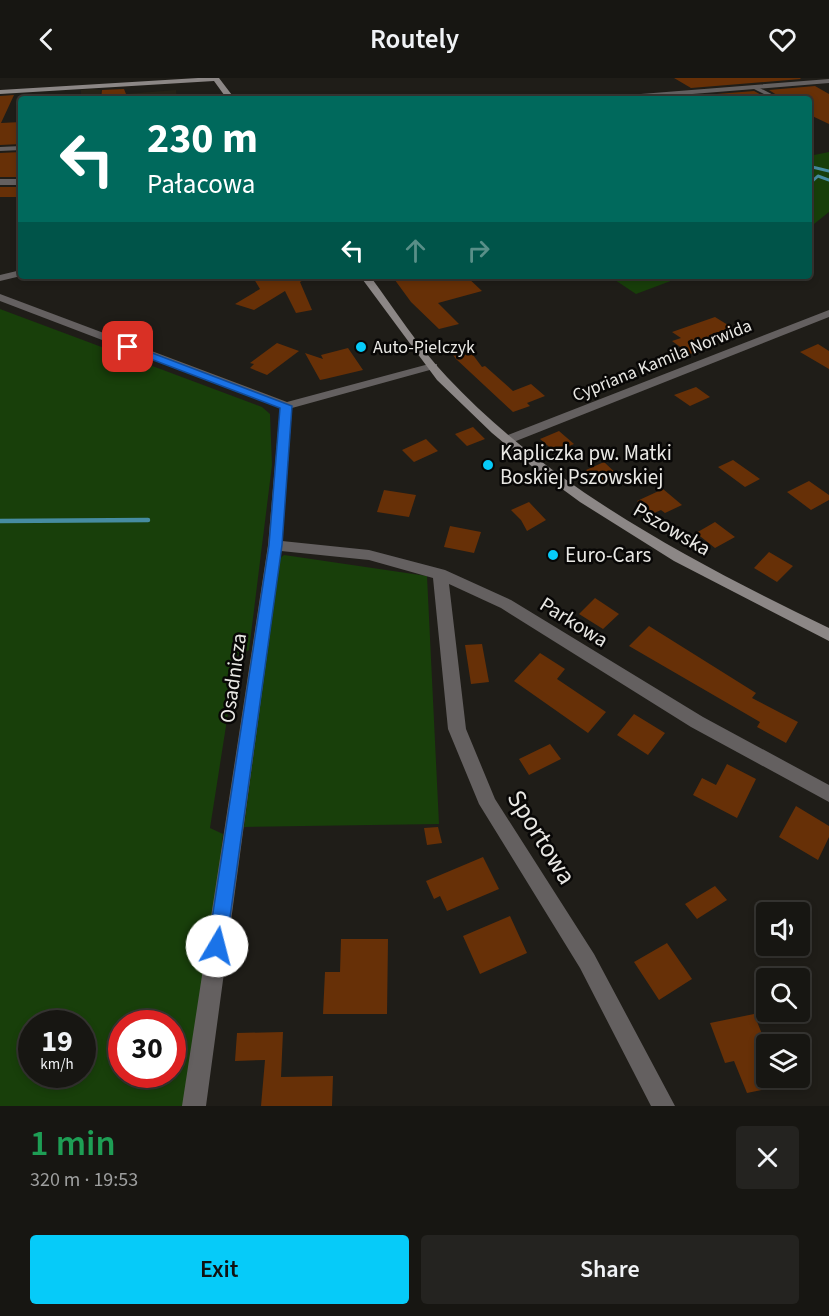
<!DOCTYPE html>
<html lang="en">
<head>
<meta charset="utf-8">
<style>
	:root { --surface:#171612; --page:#242320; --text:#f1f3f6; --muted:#9e9f9f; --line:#363532; --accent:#06cbf9 }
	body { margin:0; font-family:"Source Sans 3",sans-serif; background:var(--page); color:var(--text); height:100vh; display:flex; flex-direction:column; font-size:22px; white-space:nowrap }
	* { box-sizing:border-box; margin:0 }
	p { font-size:20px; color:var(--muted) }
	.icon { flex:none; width:33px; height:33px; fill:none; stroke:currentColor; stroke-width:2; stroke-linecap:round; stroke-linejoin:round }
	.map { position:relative; height:1028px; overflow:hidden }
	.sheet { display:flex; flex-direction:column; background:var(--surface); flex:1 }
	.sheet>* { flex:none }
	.top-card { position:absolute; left:18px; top:18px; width:794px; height:183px; border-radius:6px; box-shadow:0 3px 9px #0003,0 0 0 2px var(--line); background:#00695c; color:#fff; overflow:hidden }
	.fabs { position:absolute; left:756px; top:824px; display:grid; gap:12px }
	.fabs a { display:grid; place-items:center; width:54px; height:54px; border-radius:6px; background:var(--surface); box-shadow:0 3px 9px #0003,0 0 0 2px var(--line); font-size:30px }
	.speed { position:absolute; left:18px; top:932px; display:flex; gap:12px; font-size:30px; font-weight:700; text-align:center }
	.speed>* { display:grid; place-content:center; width:78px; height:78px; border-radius:50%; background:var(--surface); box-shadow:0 3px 9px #0003,0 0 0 2px var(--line); line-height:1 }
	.speed small { font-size:15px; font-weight:400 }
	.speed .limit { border:9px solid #d22; background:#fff; color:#111 }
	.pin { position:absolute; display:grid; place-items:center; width:51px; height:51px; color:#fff; margin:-26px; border-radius:12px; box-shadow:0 3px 9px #0006 }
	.me { position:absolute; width:66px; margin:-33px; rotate:8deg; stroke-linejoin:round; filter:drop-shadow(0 0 4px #0008) }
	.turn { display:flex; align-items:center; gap:21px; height:126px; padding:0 30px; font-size:27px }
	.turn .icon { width:78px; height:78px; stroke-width:2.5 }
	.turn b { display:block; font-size:42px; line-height:51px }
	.lanes { display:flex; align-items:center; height:57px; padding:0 30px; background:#0003; justify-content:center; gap:30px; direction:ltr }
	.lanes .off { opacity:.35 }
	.round { display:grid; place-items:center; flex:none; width:63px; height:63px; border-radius:6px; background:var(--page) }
	.overview { display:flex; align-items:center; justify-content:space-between; height:102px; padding:0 30px }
	h1 { font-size:36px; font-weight:600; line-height:45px; color:#1e9e55 }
	.button { display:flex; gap:12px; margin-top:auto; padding:12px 30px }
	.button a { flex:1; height:69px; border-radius:6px; background:var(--accent); color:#111; font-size:24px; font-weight:600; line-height:69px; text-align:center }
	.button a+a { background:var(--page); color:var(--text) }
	header { display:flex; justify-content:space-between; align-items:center; height:78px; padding:0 30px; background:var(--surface); font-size:27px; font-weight:600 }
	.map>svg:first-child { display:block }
	.built { fill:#272318 }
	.green { fill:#183f0a; fill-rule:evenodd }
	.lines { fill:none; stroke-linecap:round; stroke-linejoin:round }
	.stream-far1 { stroke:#468ca1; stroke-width:3 }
	.stream { stroke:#468ca1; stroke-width:4.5 }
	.building { fill:#673007 }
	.lane { fill:#646060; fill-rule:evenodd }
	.street { fill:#646060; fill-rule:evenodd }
	.secondary { fill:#8c8786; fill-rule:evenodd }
	.route { fill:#1a73e8; stroke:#114b97; stroke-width:1.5 }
	.poi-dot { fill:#06cbf9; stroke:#080706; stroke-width:2 }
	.labels { text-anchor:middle; stroke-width:5; stroke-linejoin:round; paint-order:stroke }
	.far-poi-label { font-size:18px; fill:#e9e8e4; stroke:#080706; text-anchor:start }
	.far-street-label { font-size:18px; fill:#e9e8e4; stroke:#080706 }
	.poi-label { font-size:21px; fill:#e9e8e4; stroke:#080706; text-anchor:start }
	.street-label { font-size:21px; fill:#e9e8e4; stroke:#080706 }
	.near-street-label { font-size:26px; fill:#e9e8e4; stroke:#080706 }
</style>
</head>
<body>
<header><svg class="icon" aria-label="back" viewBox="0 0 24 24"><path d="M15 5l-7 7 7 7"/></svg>Routely<svg class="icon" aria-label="heart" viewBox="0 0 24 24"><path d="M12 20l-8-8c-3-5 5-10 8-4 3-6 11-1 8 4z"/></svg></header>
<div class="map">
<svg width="829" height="1028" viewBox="0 0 829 1028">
	<rect width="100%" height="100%" fill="#1f1d18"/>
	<path class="built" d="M93,11l8,1 -1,6 76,-6 1,9h-96v-9z"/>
	<path class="green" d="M829,74v60l-20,16v-72z
		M609,198h75l-48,18z
		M0,231l262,98 8,7 2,51 -23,185 -12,6 -27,172 13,6 -30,272h-193zM32,945h50v51h-50zM122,945h50v51h-50z
		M284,477l143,21 12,248 -195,3 35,-268z"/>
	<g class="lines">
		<path class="stream-far1" d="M808,88l21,5
			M808,107l10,-9 11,4"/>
		<path class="stream" d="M0,443l148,-1"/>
	</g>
	<path class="building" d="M674,0h126l1,1 -110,9z
		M815,8l14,8v30l-21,-10v-15h-25l-14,-9z
		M124,11l4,10h-27l1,-9z
		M754,13l15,8h-58l-7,-4z
		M14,17l-13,28 20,-1v22l-21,1v-49z
		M21,74v25h-21v-24z
		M0,109h21v10h-21z
		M268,198h42l-10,6 12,28 -16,3 -11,-22 -31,19 -19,-6 25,-15 -6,-10z
		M392,198h74l16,15 -44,12 21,21 -20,5 -28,-27z
		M715,239l21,13 -29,12 6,4 -23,8 -18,-13 9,-3 -9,-6z
		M277,265l22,8 -32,24 -17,-7 4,-4 -4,-1z
		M464,265l18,24 3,-1 28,25 18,-7 14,12 -18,7 3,3 -17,6 -57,-53 -9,-12z
		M818,266l11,7v18l-29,-17z
		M348,270l15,22 -38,9 -5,1 -15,-27 18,6 -2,-4z
		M696,309l14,10 -20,9 -16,-11z
		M473,349l12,12 -18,7 -12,-12z
		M559,353l15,13 -19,8 -15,-13z
		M426,361l12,12 -24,11 -12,-12z
		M733,382l27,19 -15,8 -27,-20z
		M604,384l16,15 -17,8 -17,-15z
		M809,403l20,14v5l-18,10 -24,-18z
		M663,411l19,16 -17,8 -4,-3 -9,4 -15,-13z
		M384,412l32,5 -7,22 -32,-5z
		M529,424l17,18 -19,11 -6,-11 -10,-10z
		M715,444l20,15 -20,11 -19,-15z
		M450,448l31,6 -7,21 -30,-6z
		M769,474l24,14 -16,16 -23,-14z
		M595,520l24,16 -16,15 -24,-15z
		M649,548l107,67 -4,5 46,24 -12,21 -29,-16 3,-5 -131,-76z
		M482,566l7,38 -18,2 -6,-39z
		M540,575l25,16 -8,10 49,33 -18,21 -74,-52z
		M634,636l31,19 -17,22 -31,-20z
		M550,666l11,15 -32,16 -10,-16z
		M727,686l29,15 -19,39 -44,-23 9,-17 14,7z
		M796,728l33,20v11l-11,23 -39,-23z
		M438,749l4,16 -15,2 -3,-17z
		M483,779l16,32 -52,22 -7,-15 -6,3 -8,-18z
		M715,808l12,14 -30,19 -12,-15z
		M510,838l17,37 -47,21 -17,-38z
		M341,861h47l-1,75h-64l2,-42h15z
		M667,865l25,36 -33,21 -25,-38z
		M754,936l12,30v45l-19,4 -13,-32 -9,2 -15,-40z
		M283,954l-2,45 52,-1 -1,30h-71l4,-46 -30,1 2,-28z"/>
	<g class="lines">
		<path class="lane" d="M752,8h4l25,13h-7l-22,-11z
			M673,14h4l11,7h-7l-8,-5z"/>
		<path class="street" d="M829,1v4l-199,16h-31l4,-2z
			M21,68v4l-21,1v-4z
			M0,101h21v6h-21z
			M21,192v6l-21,5v-6z
			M0,216l287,108 142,-38h8v4l-145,40 -10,133 87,9 76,20 66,30 192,117 126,68v17l-138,-75 -190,-119 -52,-24 17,145 29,70 99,155 81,152h-24l-71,-138 -101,-164 -31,-75 -15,-151 -64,-18 -88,-9 -75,555h-24l86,-561 12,-137 -280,-107z
			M829,232v7l-318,126 -4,1 -6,-4 2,-3z"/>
		<path class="secondary" d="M198,0h21l16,21h-8l-13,-18 -214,13v-4z
			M360,198h10c25,34 48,70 77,101 105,112 246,185 382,251v13l-155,-80 -94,-59 -45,-33 -43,-36 -55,-53z"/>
	</g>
	<path class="route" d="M124,267h7l161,61 -10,139 -56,401 -2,7 -7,3 -7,-3 -2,-7 61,-401 11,-137 -156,-59z"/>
	<g class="poi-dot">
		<circle cx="361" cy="269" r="6"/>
		<circle cx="488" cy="387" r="6"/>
		<circle cx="553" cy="477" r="6"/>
	</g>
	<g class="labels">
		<g class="far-poi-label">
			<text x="373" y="275">Auto-Pielczyk</text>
		</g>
		<g class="far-street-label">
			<text transform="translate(662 282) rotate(-22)" y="6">Cypriana Kamila Norwida</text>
		</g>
		<g class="poi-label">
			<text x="500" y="382">Kapliczka pw. Matki<tspan x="500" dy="24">Boskiej Pszowskiej</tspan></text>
			<text x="565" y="484">Euro-Cars</text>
		</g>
		<g class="street-label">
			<text transform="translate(672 451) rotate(30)" y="7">Pszowska</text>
			<text transform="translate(574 544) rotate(32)" y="7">Parkowa</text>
			<text transform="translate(233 600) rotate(-82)" y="7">Osadnicza</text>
		</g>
		<g class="near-street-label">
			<text transform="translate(542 759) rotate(58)" y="9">Sportowa</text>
		</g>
	</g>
</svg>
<div class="fabs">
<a><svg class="icon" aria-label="sound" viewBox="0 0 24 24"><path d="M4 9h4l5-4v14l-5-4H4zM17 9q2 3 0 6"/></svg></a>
<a><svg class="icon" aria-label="search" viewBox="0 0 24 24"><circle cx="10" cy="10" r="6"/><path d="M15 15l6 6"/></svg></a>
<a><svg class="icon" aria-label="layers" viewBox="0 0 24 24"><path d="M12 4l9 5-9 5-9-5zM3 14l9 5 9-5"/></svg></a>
</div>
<div class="speed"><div>19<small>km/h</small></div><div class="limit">30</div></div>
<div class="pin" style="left:128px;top:269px;background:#d93025"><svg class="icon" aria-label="arrive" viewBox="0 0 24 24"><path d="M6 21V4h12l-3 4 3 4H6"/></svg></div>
<svg class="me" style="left:217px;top:868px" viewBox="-20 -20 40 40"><circle r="19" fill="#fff"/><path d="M0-13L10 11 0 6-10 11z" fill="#1a73e8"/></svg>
<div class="top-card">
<div class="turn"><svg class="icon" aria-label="left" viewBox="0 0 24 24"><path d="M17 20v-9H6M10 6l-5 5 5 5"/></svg><div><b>230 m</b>Pałacowa</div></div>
<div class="lanes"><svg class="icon" aria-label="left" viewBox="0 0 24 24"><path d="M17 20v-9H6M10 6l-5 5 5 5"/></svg><svg class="icon off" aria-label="ahead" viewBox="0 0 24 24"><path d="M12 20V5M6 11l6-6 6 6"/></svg><svg class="icon off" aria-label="right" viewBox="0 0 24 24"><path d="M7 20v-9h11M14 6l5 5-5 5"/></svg></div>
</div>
</div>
<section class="sheet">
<div class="overview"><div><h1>1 min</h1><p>320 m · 19:53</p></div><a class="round"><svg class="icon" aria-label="close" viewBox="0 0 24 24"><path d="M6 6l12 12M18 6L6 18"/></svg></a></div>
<div class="button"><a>Exit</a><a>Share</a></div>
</section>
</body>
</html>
